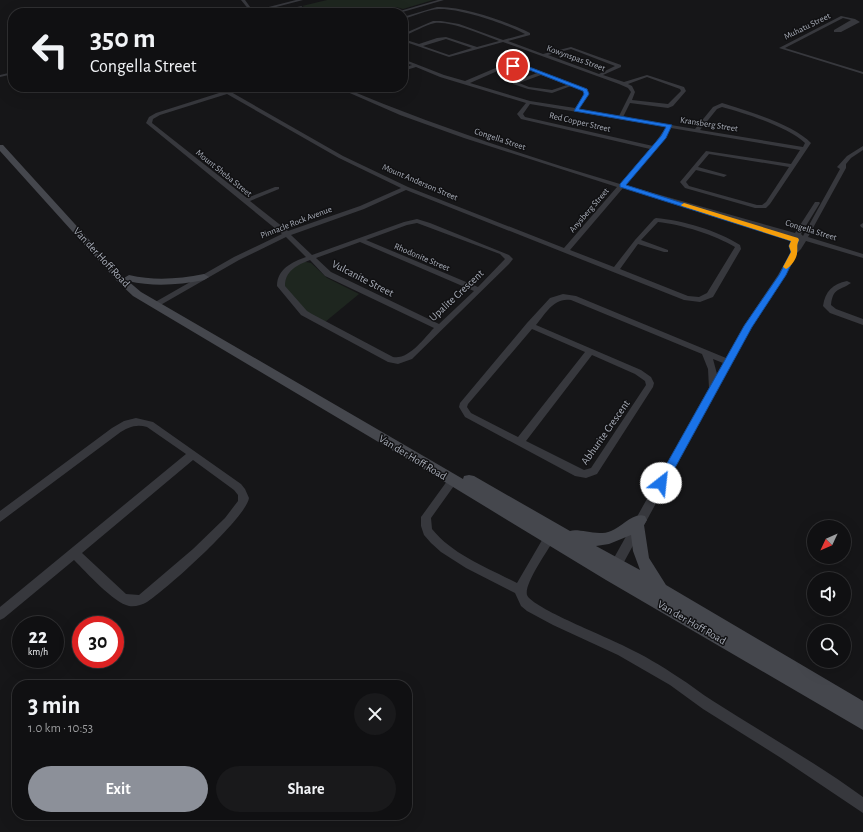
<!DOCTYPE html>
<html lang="en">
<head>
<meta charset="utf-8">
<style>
	:root { --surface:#101012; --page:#19191b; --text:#f1f3f6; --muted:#9c9d9f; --line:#303032; --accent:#8c9099 }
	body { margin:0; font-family:"Alegreya Sans",sans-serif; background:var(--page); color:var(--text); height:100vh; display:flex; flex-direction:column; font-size:15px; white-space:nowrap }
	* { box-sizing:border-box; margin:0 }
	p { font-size:13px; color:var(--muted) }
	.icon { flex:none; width:22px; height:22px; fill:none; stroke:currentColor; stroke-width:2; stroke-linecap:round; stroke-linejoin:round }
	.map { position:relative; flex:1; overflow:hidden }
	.side { position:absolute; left:12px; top:680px; width:400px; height:140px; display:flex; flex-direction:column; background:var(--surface); border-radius:16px; box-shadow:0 4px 16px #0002,0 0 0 1px var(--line) }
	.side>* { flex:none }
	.guide { position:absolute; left:8px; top:8px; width:400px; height:84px; border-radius:16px; box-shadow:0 4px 16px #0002,0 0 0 1px var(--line); background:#101012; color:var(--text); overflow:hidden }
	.needle { width:26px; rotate:226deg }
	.tools { position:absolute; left:807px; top:520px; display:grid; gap:8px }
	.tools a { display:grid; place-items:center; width:44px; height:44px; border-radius:50%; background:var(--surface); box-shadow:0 4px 16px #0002,0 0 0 1px var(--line); font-size:20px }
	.speed { position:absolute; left:12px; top:616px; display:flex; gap:8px; font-size:20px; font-weight:700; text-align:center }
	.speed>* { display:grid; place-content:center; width:52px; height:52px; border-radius:50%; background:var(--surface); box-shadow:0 4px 16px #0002,0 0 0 1px var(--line); line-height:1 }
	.speed small { font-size:10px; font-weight:400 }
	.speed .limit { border:6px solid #d22; background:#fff; color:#111 }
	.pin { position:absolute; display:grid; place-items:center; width:34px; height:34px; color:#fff; margin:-17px; border:2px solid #fff; border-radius:50%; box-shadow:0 1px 4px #0007 }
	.me { position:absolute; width:44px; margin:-22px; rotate:29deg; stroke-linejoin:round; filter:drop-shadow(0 0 3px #0008) }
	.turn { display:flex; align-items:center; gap:14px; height:84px; padding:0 16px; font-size:18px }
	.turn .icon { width:52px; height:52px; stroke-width:2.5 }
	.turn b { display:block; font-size:28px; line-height:34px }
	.round { display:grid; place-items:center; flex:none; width:42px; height:42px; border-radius:21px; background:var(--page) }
	.overview { display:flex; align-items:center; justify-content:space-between; height:68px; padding:0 16px }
	h1 { font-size:24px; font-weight:600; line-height:30px }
	.action { display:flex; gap:8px; margin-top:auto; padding:8px 16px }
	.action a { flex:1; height:46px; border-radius:24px; background:var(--accent); color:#fff; font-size:16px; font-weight:600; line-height:46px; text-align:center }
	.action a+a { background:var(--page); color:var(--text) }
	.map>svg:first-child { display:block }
	.green { fill:#1e261f }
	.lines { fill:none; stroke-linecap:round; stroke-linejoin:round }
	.street { fill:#37383d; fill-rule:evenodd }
	.secondary { fill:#45474d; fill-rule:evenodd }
	.route { fill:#1a73e8; stroke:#114b97 }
	.slow { fill:#f59e0b }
	.labels { text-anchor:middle; stroke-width:3; stroke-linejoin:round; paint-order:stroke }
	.far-street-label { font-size:9px; fill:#a8adb8; stroke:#111113 }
	.street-label { font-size:11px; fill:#a8adb8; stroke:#111113 }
</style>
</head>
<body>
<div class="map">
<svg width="863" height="832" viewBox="0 0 863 832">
	<rect width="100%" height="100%" fill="#161618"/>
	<path class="green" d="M327,0h106l-30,9 -7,-2 -23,6h-53l-18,-7z
		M300,262h6l5,1 16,15 32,16 -34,28 -15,-7 -27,-29 6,-16z"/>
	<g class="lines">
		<path class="street" d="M241,0h4l8,11 43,-11h7l-50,13h-7l4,-2z
			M438,0h6l-45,13h-6z
			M302,6l-1,2 -17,3 -2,-1z
			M437,7c25,-1 64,13 87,23l6,3v2l-22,6 35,13 28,-7 50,18v2l-18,8 21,7 23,-7 37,12 2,4 -13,15 -5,2 -38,-5 -7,14 72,12 18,-22 9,-4c23,7 73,22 89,40l-41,61 -4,4h-11l-70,-20 -5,-6 26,-31 85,13 9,-14 -129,-22 -15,21 -31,36 170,48 20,-31h4l1,1 -19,31 2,2 37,-67 -3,-2 10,-11 16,-10v4l-12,8 -5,6v4l-38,69 55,17v4l-57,-17 -5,8 -4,4 -11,22 -34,52 -134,246 -4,1 -4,-1 -1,-4 1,-4 99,-177 -1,-19 -6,-15 -131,-54c-17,-3 -25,13 -35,25l105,45 10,7 3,6 -1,4 -56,87 -11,4 -11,-2 -110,-59 -6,-10 1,-4 67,-80 23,-25 13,-4 13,2 150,62 19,-34 33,-49 13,-23 2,-15 -170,-49 -53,62 44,17 21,-27 19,-21 2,-1c25,2 63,13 84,27l1,4 -28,48 -13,5 -16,-2 -278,-110 -42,19 -73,26 21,20 92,-33 13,-3 13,4 79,32 4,4 -4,5 -97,95 -14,5 -10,-2 -87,-47 -24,-29c0,-17 15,-24 29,-29l-20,-20 -47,23 -82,47h-3l-4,-2 84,-48 48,-23 -136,-111 3,-6 7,-4 82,-26h7l-14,5 112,64 65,31 156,61 53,-61 -153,-49 -64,-23 -64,-28h6c91,38 183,69 278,97l30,-35 -129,-30 -4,-5 9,-11 -86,-26 -24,-10 -13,4v-3l9,-3 -9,-3v-3l41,16 21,6 33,-14 16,-3h8l65,25 2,5 -10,15 40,7 12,-24 -3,-4 -9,-4 -116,-42 -54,15 -46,-16v-2l16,5 18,-6 9,-1 31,10 22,-6c-16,-6 -48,-20 -64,-18 -11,2 -22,10 -32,13v-2l30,-13h8l18,3 44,16 22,-6c-18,-10 -66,-26 -86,-25 -13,1 -24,7 -36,10v-2zM446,39l26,9 -23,7 -26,-9zM571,49l44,17 -16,8 -51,-19zM519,66l18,7 -24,9v2l15,5 24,4 19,-7 12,5 2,3 -10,14 -45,-7 -60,-18 32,-14zM541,75l26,10 -15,5 -23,-3 -10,-4zM647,77l33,12 1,2 -13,13 -36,-4 3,-8 -3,-6 -4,-2zM227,94l112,64 62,30 -41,18 -72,25 -38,-30 29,-12v-2h-4l-28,11 -95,-75 1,-4 7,-4zM530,104l136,23 -13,19 -128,-29 -2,-3zM722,107c23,6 66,20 83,36l-2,4 -103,-17 17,-21zM709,154l80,13 -23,35 -4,3h-5l-68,-19 -3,-4 10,-12 28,7 3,-2 -29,-8zM658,222c22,2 57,13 77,25l-28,46 -8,4 -11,-1 -68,-27 18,-25 26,8h4v-2l-27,-10zM417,223l83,31 5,5 -27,28 -112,-47 41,-15zM360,242l114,49 -35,33 -108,-52 -15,-14zM310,260l15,16 109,52c-10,10 -25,32 -41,29l-81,-43 -5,-3 -22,-25c0,-15 12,-21 25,-26zM532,329l53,23 -67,85 -47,-24 -4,-6 1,-3zM592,355l43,19 10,7 1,4 -55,83 -7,2 -58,-29zM713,359l10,4 -6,11z
			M841,16l14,3 5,3 -19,10h-7v-2l17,-10 -8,-2 -58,30 78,24v2l-84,-26z
			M13,72v2l-13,3v-2z
			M863,223v5l-2,-1 -1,-2z
			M847,281l4,2c-11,8 -18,4 -20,22l5,4 27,10v6l-33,-12 -7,-7c2,-15 10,-22 24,-25z
			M136,418l17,4 88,62 4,5 4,9c-3,20 -83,92 -102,104 -5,3 -12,5 -18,4 -15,-3 -43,-34 -55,-46l-70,58 -4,2v-13l186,-153 -39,-27c-11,-3 -19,0 -29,7l-118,88v-11l112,-83 12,-7zM193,460l41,30 4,5v6l-13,17 -32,31 -54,46 -13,-1 -44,-41z
			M453,476l3,1 2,3 -2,3 -25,35 1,11c21,26 56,39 85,54l28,-48 4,-2 4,2 1,3 -1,3c-6,11 -29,43 -26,54 5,13 83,43 99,52 17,8 36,19 52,30 12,7 23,17 35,24 50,32 102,61 150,96v16l-82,-55 -78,-49 -33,-24 -52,-30 -65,-30 -26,-14 -6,-5 -6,-13 -49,-25 -25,-16 -10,-9 -7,-8 -3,-9v-9l29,-40z"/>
		<path class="secondary" d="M0,145h3l121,133 5,-3c26,6 49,4 75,-1l5,3 -5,3c-26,5 -50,7 -76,1l13,11 322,187 1,-3 5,-1 5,1 96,55c10,-3 27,6 41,0 11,-4 22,-19 34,-15l2,4 -3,5 5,33 17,27 197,116v29l-257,-150 -199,-121 -274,-163 -16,-15 -117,-130zM631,535l2,16 7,19 -44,-24 13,-2z"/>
	</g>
	<path class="route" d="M513,64l11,1 63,24 2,5 -10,15 93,16 -6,13 -40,47 173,55 -3,6 1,6 -11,23 -34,52 -87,159 -4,1 -3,-1 -2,-3 88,-157 35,-51 12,-23 -2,-6 2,-5 -171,-54v-3l41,-48 5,-9 -92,-16 10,-17 -1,-3 -61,-24h-10z"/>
	<path class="slow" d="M684,203l114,35 1,2c-3,6 -1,7 -2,13 0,5 -6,14 -11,16l-3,-2 8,-15 -2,-6 2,-5 -109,-35 -1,-1z"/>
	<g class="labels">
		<g class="far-street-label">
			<text transform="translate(807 26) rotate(-26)" y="3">Muhatu Street</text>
			<text transform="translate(576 58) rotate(20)" y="3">Kowynspas Street</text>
			<text transform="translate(580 122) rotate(13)" y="3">Red Copper Street</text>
			<text transform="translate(709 124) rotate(9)" y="3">Kransberg Street</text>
			<text transform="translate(500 139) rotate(18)" y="3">Congella Street</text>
			<text transform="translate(224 173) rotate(39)" y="3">Mount Sheba Street</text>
			<text transform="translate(420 182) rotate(23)" y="3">Mount Anderson Street</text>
			<text transform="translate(589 210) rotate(-49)" y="3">Anysberg Street</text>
			<text transform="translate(296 222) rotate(-21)" y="3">Pinnacle Rock Avenue</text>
			<text transform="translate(811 230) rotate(17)" y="3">Congella Street</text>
			<text transform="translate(422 257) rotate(23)" y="3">Rhodonite Street</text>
		</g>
		<g class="street-label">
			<text transform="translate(102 257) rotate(47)" y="4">Van der Hoff Road</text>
			<text transform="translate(363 278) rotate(27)" y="4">Vulcanite Street</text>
			<text transform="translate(456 295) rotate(-43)" y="4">Upalite Crescent</text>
			<text transform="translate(605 432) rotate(-55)" y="4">Abhurite Crescent</text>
			<text transform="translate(413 457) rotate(31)" y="4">Van der Hoff Road</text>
			<text transform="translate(692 622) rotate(30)" y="4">Van der Hoff Road</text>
		</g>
	</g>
</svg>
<div class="tools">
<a><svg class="needle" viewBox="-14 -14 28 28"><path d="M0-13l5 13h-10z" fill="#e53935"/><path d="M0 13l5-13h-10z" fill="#9c9d9f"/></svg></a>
<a><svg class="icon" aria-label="sound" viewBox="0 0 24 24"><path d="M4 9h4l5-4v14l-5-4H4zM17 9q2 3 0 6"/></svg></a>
<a><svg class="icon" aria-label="search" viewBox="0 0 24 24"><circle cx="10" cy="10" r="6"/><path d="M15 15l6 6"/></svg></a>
</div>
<div class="speed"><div>22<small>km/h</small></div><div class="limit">30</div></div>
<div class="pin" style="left:513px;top:66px;background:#d93025"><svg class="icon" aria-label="arrive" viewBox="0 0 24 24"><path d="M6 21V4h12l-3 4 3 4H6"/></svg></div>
<svg class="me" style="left:661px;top:483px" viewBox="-20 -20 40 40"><circle r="19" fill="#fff"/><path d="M0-13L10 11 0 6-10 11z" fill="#1a73e8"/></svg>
<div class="guide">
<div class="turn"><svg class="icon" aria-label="left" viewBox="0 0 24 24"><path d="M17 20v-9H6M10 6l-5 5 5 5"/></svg><div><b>350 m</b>Congella Street</div></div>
</div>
<section class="side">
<div class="overview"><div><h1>3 min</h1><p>1.0 km · 10:53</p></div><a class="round"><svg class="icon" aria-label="close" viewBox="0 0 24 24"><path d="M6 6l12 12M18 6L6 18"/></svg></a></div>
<div class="action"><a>Exit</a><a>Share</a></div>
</section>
</div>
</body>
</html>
